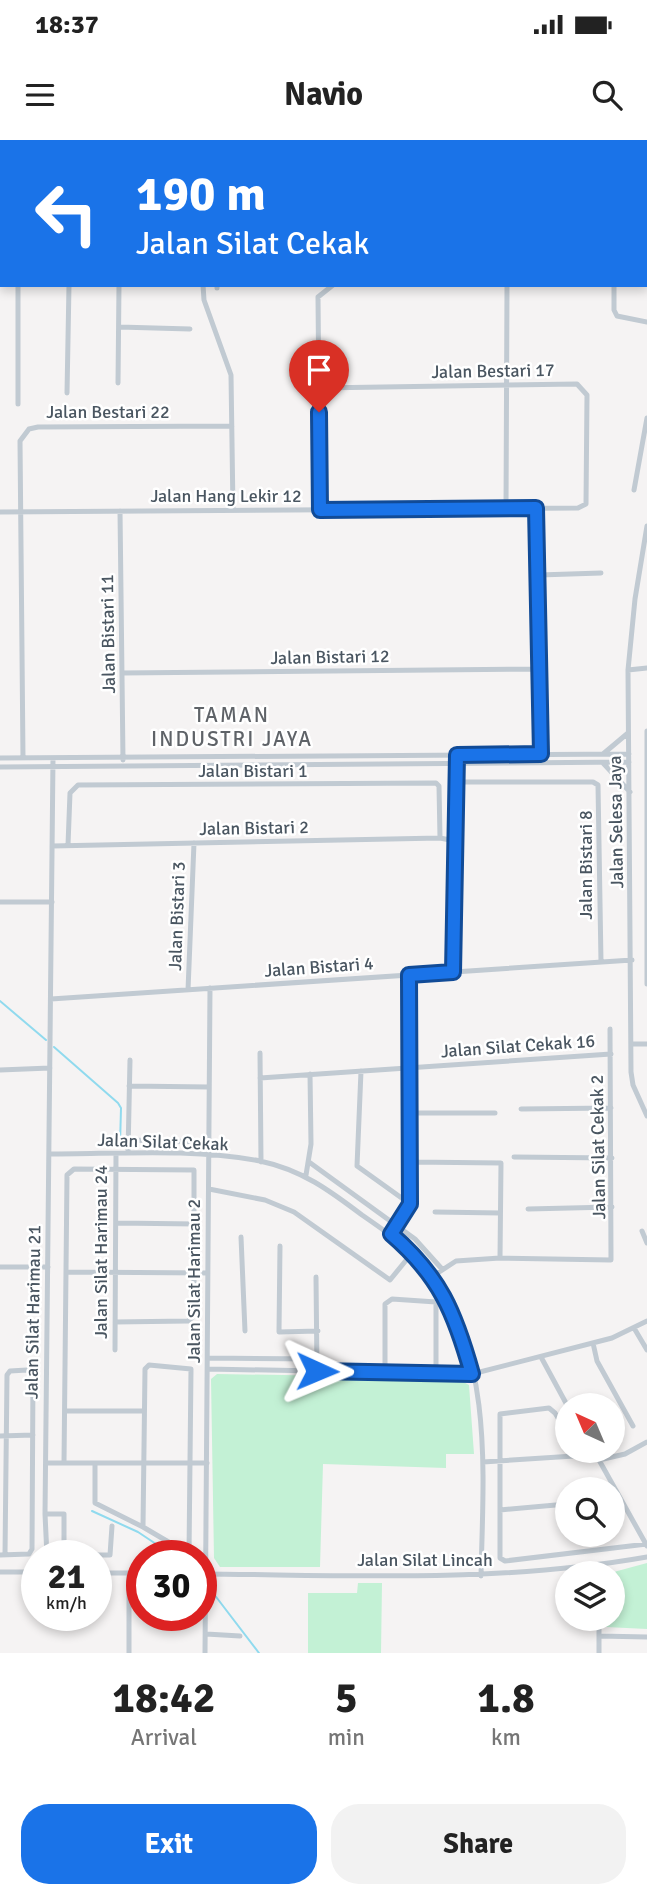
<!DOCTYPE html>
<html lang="en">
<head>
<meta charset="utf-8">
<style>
	:root { --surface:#fff; --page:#f2f2f2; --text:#222; --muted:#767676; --accent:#1a73e8 }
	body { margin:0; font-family:Signika,sans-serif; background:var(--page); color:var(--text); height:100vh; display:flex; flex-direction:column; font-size:26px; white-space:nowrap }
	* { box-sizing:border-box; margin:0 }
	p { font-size:23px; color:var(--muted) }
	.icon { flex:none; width:38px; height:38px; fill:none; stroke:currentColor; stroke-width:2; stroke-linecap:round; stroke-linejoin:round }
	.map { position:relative; height:1513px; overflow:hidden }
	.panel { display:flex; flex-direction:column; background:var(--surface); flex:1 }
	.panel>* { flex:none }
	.top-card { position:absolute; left:0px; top:0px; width:648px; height:147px; box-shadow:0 4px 10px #0003; background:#1a73e8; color:#fff; overflow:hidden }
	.needle { width:46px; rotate:316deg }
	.buttons { position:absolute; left:555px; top:1253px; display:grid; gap:14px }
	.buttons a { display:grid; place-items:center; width:70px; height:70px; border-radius:50%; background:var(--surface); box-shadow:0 4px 10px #0003; font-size:35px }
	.speed { position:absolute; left:21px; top:1400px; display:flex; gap:14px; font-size:35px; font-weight:700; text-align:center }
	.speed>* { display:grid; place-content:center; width:91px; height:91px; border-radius:50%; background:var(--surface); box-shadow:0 4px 10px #0003; line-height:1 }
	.speed small { font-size:18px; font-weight:400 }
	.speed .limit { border:10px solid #d22; background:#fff; color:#111 }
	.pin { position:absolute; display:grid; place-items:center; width:60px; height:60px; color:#fff; margin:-72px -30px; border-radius:50% 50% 50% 0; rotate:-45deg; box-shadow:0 0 7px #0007 }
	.pin .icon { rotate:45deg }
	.me { position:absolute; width:77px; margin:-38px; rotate:91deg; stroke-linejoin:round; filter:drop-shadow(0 0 5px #0008) }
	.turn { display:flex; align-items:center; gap:24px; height:147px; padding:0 21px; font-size:32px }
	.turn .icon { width:91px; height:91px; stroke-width:2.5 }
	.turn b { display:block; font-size:49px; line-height:60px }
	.eta { display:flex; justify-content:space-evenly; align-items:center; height:119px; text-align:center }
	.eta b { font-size:42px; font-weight:800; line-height:49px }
	.button { display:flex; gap:14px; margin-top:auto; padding:14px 21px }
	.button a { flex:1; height:80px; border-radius:28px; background:var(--accent); color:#fff; font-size:28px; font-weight:800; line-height:80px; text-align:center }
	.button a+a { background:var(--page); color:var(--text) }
	.status { display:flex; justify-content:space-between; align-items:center; height:49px; padding:0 35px; background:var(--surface); direction:ltr }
	.status svg { height:19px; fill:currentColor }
	header { display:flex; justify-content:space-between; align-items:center; height:91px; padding:0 21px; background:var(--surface); font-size:32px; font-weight:800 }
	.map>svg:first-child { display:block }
	.green { fill:#c3f1d5 }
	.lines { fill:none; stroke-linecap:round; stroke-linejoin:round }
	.stream { stroke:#90daee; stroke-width:2 }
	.minor { stroke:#c1cad2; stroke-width:5 }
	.major { stroke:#b3c2d1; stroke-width:7 }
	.route-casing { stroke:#114b97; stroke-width:18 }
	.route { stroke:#1a73e8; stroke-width:12 }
	.labels { text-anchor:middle; stroke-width:5; stroke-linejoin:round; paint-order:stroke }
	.street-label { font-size:18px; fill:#4a5661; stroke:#fff }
	.quarter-label { font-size:21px; letter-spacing:2px; fill:#5f6368; stroke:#fff }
</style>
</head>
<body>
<div class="status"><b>18:37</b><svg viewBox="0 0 49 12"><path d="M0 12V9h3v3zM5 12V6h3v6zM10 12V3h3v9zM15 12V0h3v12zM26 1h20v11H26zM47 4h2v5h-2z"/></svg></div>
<header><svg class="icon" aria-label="menu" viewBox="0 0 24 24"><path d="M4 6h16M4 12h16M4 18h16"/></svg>Navio<svg class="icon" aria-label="search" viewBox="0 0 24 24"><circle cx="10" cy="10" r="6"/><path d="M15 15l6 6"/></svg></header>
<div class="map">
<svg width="647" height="1513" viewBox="0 0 647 1513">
	<rect width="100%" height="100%" fill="#f5f3f3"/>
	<path class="green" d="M217,1234l239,4 13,7 5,69h-28v14l-123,-4 -3,103h-100l-6,-9 -3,-179z
		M647,1423v66l-41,-2 -4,-8h10v-46h-2z
		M358,1443h24l-1,70h-73v-60h49z"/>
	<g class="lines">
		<path class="stream" d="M0,861l46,39
			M54,907l64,56 3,5 -1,37
			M92,1371l46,21 36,24
			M207,1445l52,68"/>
		<path class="minor" d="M426,0v2
			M514,0v2
			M629,0v2
			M46,2v-2
			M205,2v-2
			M275,2v-2
			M585,2l2,-2
			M0,4h2
			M646,9h1
			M646,45h1
			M646,91l1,1
			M646,136h1
			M203,145l1,15 27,75 2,135
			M614,145v25l3,6 30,6
			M217,148v-3
			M119,187l71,2
			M118,243l1,-98
			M67,253l2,-108
			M18,264v-119
			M634,350l13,-72
			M536,368l5,249
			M506,369l1,-224
			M320,370l-2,-213 15,-12
			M120,371l3,249
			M0,372l578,-4 8,-4 1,-109 -10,-11 -258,4
			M647,386l-12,73 -7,71 3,402 2,13 14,31
			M539,435l62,-2
			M628,530l19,-2
			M122,533l417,-4
			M647,591v253
			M603,614l25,-21
			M0,618l629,-4
			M23,618l-3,-317 9,-12 9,-2 194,-1
			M603,623l27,29
			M0,627l629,-5
			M456,642h137l5,3 3,177
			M68,705l2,-52 8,-8 358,-2 3,3 1,52
			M52,706l388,-8 15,3
			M0,762h52
			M453,832l4,-210
			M188,850l6,-147
			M51,859l581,-39
			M632,904h15
			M260,913l1,109
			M0,930l50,-2
			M361,931l-4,95 53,38
			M260,938l351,-24
			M129,946l80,1
			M521,969l90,-1
			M411,973h84
			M128,1000l81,2
			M128,1013l2,-93
			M49,1014c69,0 143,-6 211,7 42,9 69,29 102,54 26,18 53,36 71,62 61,84 50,201 48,299
			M514,1017l98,1
			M309,1022l106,77 27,30
			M411,1022l90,1 -1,95
			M306,1035l5,-31 -1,-70
			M209,1049l56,11 29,12 96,68 22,-27
			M528,1069l84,-2
			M435,1072l65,1
			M116,1083l80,1
			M642,1091l5,12
			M391,1094l19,-30 -1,-229
			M241,1097l4,94
			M280,1106l-1,86 39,-1
			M0,1127h48
			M66,1132l142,1
			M433,1136l23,-15 44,-3 111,2 -1,-231
			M316,1137l1,94
			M634,1188l13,22
			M593,1203l4,18 36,65
			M115,1210l1,-196
			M541,1217l26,48
			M208,1218l109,1
			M208,1229l264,5 140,-36 35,-17
			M385,1232v-68l7,-5 44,3v71
			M65,1271h79
			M567,1293l-12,-20 -6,-5 -49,6v144l5,3 142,-17
			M0,1296l33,-1
			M647,1302l-22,12 -26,6 48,86
			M483,1322l91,-6 3,-5
			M46,1323h161
			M64,1323l3,-288 7,-6 120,1v146l-6,5 -73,1
			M95,1323v40l48,24 46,27 2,-185 -42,-4 -4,4 -2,158
			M500,1370l67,-6
			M45,1374h19v34l4,7h42l2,-29
			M0,1415l29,-1 3,-5 1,-175 -6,-4 -17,1 -3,4 -2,180
			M47,1416l-2,-42 8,-756
			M0,1432h37
			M96,1433h46
			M129,1433v80
			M201,1434c149,1 299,9 446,-17
			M129,1451h13
			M599,1479v34
			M206,1494l34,2
			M599,1496l48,1
			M205,1513l5,-665"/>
		<path class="major" d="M0,16h2
			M646,22l1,1
			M0,26h2
			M646,29h1"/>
	</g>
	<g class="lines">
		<defs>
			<path id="route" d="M317,1231l155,3c-17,-61 -32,-98 -81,-140l19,-30 -1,-229 44,-3 4,-217 84,-1 -5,-246 -216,2 -1,-98"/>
		</defs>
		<use href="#route" class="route-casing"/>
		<use href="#route" class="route"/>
	</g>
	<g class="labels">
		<g class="street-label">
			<text transform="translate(493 231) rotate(-1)" y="6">Jalan Bestari 17</text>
			<text x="108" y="278">Jalan Bestari 22</text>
			<text x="226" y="362">Jalan Hang Lekir 12</text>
			<text transform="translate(108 494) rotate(-91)" y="6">Jalan Bistari 11</text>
			<text transform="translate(330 517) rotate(-1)" y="6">Jalan Bistari 12</text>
			<text x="253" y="637">Jalan Bistari 1</text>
			<text transform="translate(616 682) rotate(-91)" y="6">Jalan Selesa Jaya</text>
			<text transform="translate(254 688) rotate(-1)" y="6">Jalan Bistari 2</text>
			<text transform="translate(586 725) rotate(-90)" y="6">Jalan Bistari 8</text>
			<text transform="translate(177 776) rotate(-88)" y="6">Jalan Bistari 3</text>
			<text transform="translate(319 827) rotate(-4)" y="6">Jalan Bistari 4</text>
			<text transform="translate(518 906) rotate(-4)" y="6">Jalan Silat Cekak 16</text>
			<text transform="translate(163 1002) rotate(2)" y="6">Jalan Silat Cekak</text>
			<text transform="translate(598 1007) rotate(-91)" y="6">Jalan Silat Cekak 2</text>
			<text transform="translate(101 1112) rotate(-90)" y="6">Jalan Silat Harimau 24</text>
			<text transform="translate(194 1141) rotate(-90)" y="6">Jalan Silat Harimau 2</text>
			<text transform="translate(33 1172) rotate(-89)" y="6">Jalan Silat Harimau 21</text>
			<text x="425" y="1426">Jalan Silat Lincah</text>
		</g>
		<g class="quarter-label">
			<text x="232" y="582">TAMAN<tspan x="232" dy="24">INDUSTRI JAYA</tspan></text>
		</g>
	</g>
</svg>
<div class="buttons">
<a><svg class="needle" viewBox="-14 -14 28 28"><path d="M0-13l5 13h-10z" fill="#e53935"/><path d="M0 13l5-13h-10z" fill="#767676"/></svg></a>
<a><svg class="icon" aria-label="search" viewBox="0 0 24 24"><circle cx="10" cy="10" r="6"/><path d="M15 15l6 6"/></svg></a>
<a><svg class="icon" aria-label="layers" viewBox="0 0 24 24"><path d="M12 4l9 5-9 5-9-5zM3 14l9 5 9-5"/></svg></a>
</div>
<div class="speed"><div>21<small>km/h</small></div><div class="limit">30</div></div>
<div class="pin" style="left:319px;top:272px;background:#d93025"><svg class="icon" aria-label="arrive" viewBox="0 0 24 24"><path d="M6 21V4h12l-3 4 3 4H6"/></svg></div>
<svg class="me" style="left:317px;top:1231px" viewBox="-20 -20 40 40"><path d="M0-17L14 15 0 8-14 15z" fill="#1a73e8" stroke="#fff" stroke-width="4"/></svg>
<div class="top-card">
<div class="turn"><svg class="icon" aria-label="left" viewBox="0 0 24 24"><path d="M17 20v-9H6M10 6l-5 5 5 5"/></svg><div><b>190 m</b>Jalan Silat Cekak</div></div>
</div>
</div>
<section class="panel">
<div class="eta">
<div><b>18:42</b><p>Arrival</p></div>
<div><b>5</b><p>min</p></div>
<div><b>1.8</b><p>km</p></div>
</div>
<div class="button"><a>Exit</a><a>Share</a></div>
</section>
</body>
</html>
